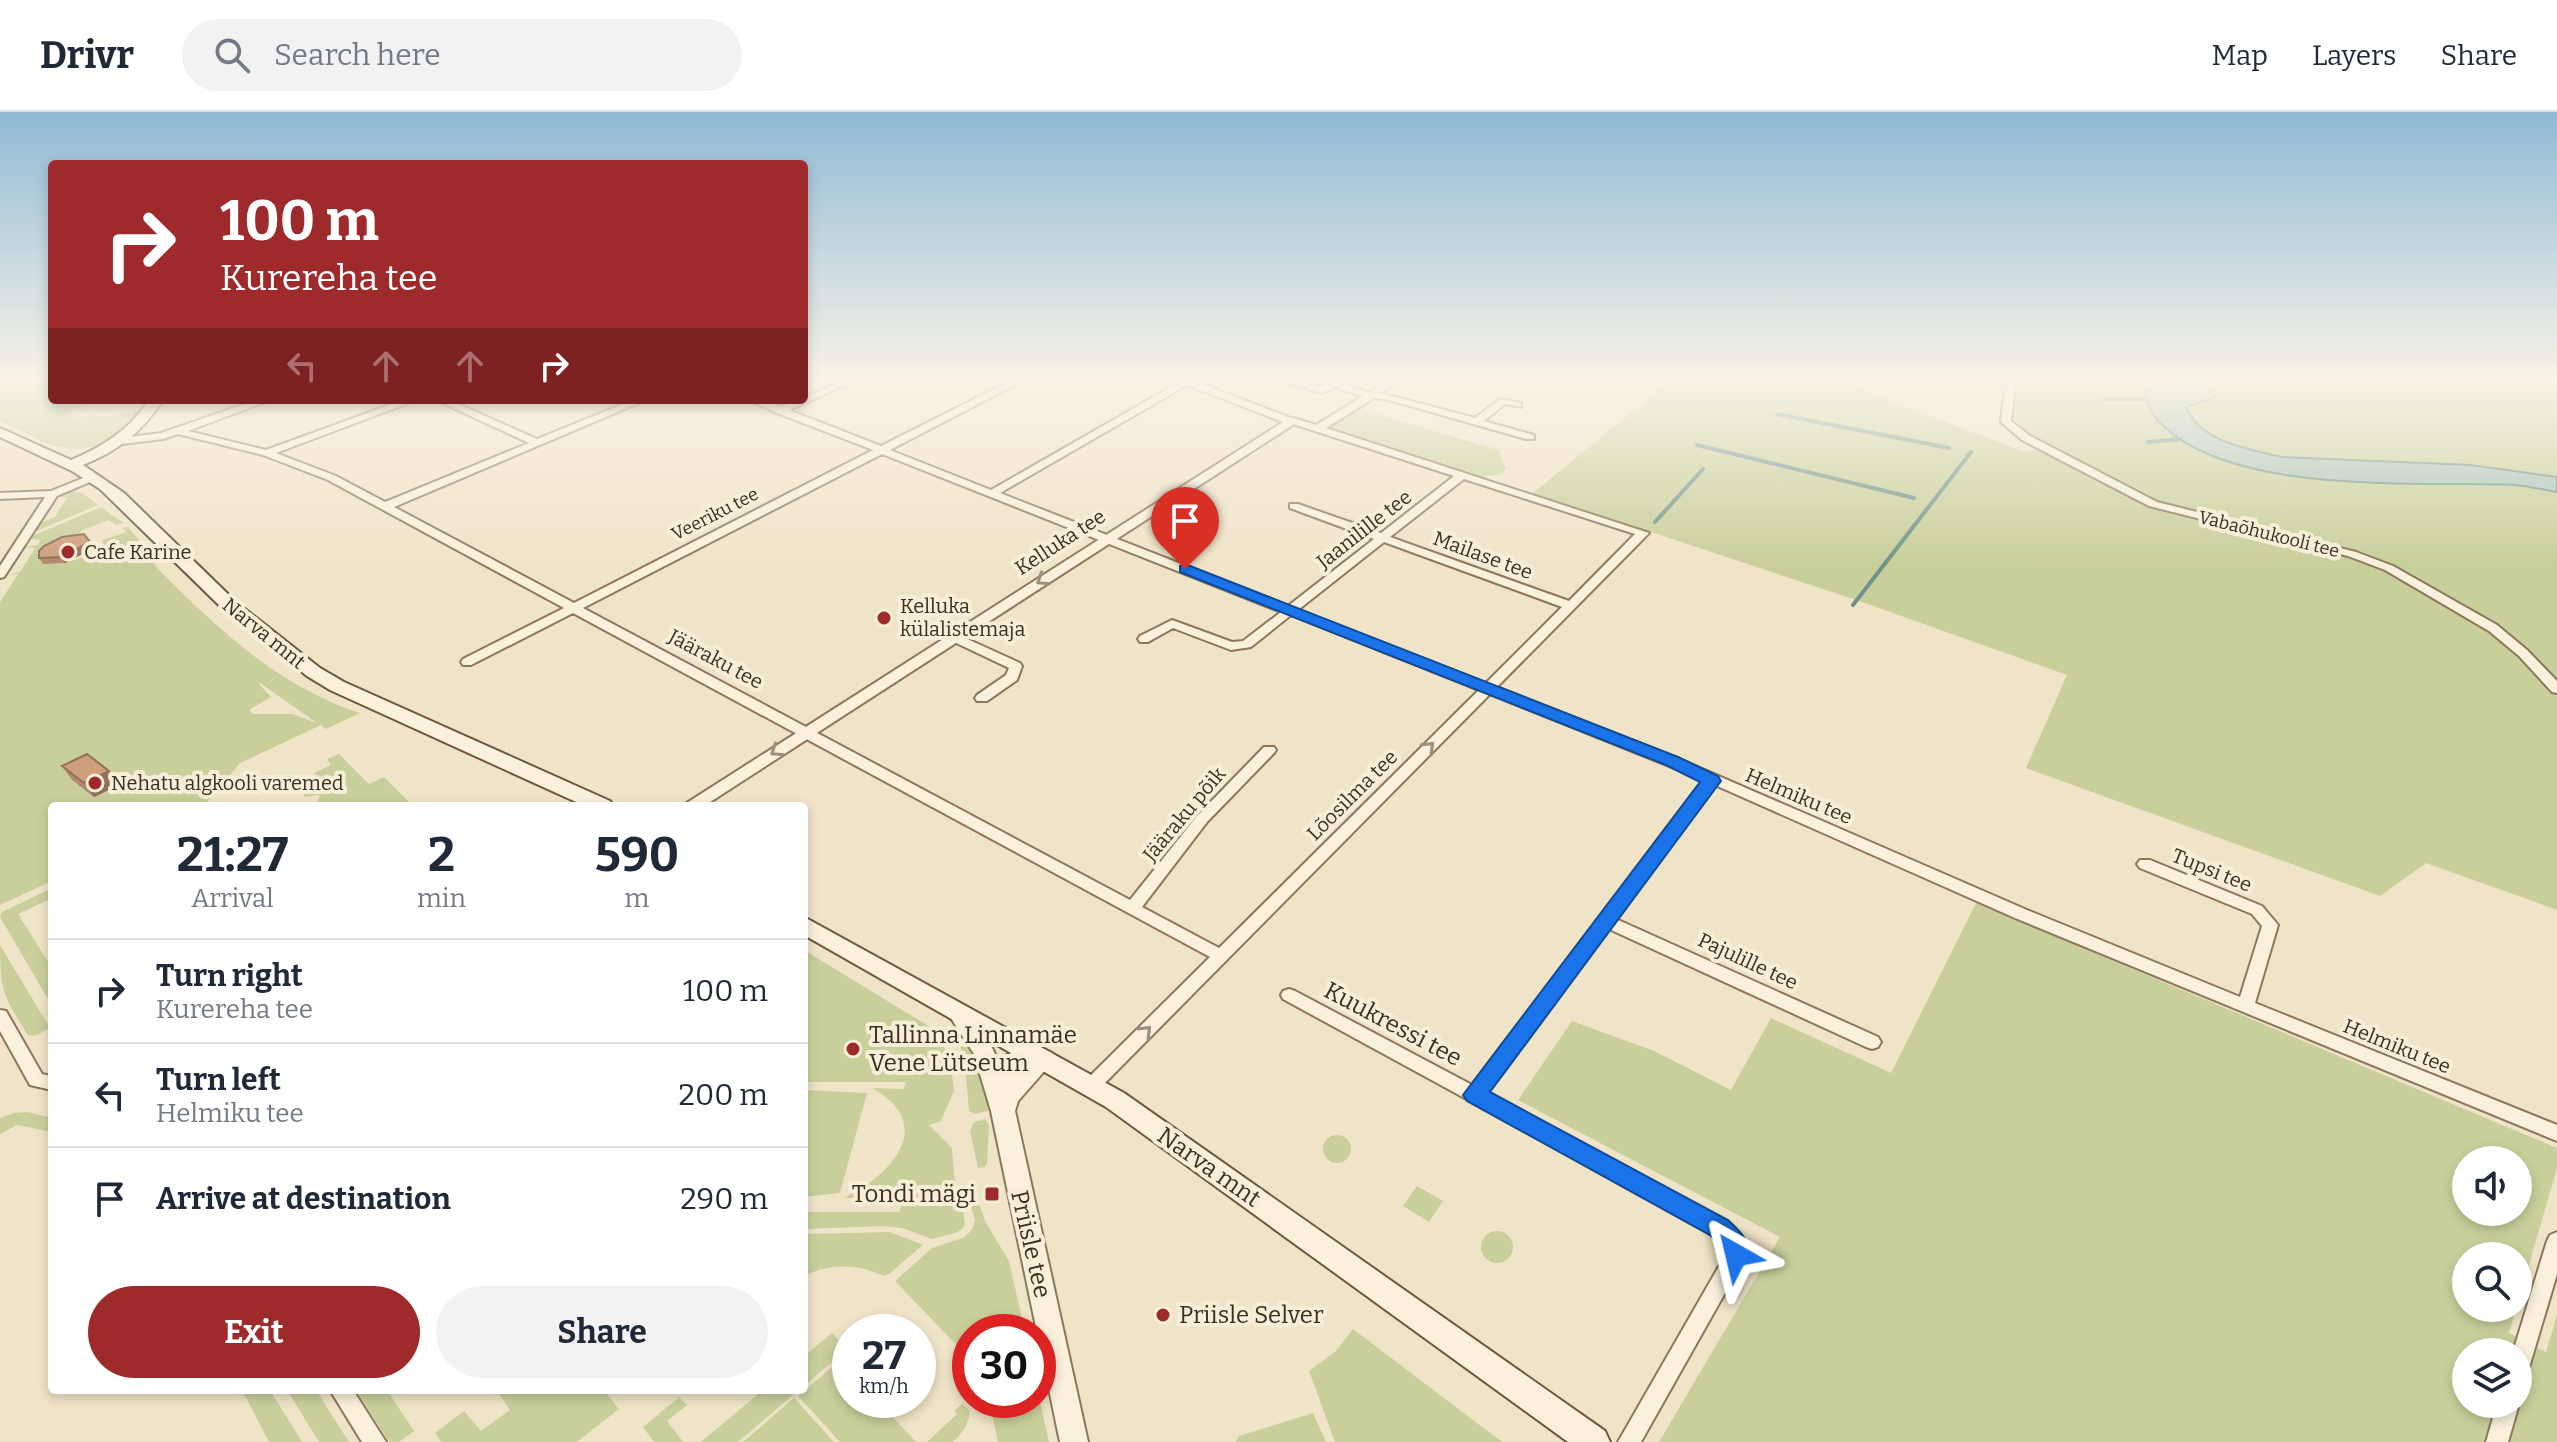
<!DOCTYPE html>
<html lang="en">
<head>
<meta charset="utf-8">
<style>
	:root { --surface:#fff; --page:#f2f2f3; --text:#1f2937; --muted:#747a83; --line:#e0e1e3; --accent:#9e2a2b }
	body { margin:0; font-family:Bitter,serif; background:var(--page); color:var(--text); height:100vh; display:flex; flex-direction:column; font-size:30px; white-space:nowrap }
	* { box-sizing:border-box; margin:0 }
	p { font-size:26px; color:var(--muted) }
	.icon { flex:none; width:44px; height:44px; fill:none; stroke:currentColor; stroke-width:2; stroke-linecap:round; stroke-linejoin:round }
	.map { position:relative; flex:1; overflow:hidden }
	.side { position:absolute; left:48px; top:690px; width:760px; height:592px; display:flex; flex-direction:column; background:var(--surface); border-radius:8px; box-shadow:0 4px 12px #0003 }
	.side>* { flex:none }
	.guide { position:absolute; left:48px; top:48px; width:760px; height:244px; border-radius:8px; box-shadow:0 4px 12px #0003; background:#9e2a2b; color:#fff; overflow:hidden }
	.tools { position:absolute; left:2452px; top:1034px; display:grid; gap:16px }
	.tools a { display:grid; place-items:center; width:80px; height:80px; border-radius:50%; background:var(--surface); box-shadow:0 4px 12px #0003; font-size:40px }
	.speed { position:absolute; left:832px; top:1202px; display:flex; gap:16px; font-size:40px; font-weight:700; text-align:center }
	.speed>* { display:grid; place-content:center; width:104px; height:104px; border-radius:50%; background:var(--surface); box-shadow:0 4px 12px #0003; line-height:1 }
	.speed small { font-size:20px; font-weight:400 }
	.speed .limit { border:12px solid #d22; background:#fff; color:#111 }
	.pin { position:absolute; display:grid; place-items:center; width:68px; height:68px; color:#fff; margin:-82px -34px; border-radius:50% 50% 50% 0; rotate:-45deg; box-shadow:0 0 8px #0007 }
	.pin .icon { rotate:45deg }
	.me { position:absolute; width:88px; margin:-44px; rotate:323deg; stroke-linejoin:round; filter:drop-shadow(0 0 6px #0008) }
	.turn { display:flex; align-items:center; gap:28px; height:168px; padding:0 40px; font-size:36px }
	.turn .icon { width:104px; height:104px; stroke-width:2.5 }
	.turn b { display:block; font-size:56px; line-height:68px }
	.lanes { display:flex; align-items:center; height:76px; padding:0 40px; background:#0003; justify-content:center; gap:40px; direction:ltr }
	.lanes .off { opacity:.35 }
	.eta { display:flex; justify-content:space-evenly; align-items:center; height:136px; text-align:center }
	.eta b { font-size:48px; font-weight:700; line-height:56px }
	.cta { display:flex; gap:16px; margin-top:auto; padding:16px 40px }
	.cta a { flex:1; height:92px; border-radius:48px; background:var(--accent); color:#fff; font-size:32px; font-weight:700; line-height:92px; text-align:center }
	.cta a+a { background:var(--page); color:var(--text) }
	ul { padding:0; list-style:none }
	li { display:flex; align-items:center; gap:24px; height:104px; padding:0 40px; border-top:2px solid var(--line) }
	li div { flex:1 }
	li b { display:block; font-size:30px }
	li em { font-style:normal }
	header { display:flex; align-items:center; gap:48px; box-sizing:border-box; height:112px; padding:0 40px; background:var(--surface); border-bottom:2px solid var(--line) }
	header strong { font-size:38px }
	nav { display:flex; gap:44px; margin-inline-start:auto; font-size:28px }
	.search { width:560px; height:72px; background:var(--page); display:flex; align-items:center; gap:20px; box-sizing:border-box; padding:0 28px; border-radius:44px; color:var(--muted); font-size:30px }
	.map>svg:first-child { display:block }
	.green { fill:#c9cf9b; fill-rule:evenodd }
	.water { fill:#a9c4bc; stroke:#6f938a; stroke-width:2 }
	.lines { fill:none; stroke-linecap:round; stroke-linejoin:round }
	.stream { stroke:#6f938a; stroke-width:4 }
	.minor-casing { stroke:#8d765c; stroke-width:4 }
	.tertiary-casing { stroke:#8d765c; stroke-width:4 }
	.secondary-casing { stroke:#6f573f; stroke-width:4 }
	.minor { fill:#faf1dc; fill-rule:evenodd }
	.tertiary { fill:#faf1dc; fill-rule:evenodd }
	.secondary { fill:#faf1dc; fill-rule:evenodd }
	.wall { fill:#b2896c }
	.shaded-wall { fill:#916f58 }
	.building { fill:#cf9f7d; stroke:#916f58; stroke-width:2 }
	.oneway { stroke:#9c907e }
	.route { fill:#1a73e8; stroke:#114b97; stroke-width:2 }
	.poi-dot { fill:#9e2a2b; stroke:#f7eed8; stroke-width:3 }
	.labels { text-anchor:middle; stroke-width:8; stroke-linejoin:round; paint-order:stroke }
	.far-street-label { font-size:18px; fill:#3d2e20; stroke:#f7eed8 }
	.street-label { font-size:20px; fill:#3d2e20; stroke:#f7eed8 }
	.poi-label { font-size:20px; fill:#3d2e20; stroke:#f7eed8; text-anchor:start }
	.near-street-label { font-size:24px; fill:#3d2e20; stroke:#f7eed8 }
	.near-poi-label { font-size:24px; fill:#3d2e20; stroke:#f7eed8; text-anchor:start }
</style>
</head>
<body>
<header>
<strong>Drivr</strong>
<div class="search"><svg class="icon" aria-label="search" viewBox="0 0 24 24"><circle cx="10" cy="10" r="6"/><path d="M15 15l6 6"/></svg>Search here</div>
<nav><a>Map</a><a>Layers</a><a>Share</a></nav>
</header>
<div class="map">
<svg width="2557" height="1330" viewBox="0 0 2557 1330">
	<rect width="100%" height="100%" fill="#f0e4c8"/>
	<path class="green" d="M0,266h52v22h49l-34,13 10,6 14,-4 14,2 35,-7c-20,32 -57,48 -94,33 -16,-7 -30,-16 -46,-22z
		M1673,266h183l-2,9 168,64 34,-2 -29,-16 -14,-16 3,-39h124l6,11 7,27 28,23 106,35 33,6 197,5 40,7v418l-131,-47 -46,33 -354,-128 41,-93 -205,-73 -329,-109zM2072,354l84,37 227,60 60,32 -2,4 -83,-41 -190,-47 -23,-8z
		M2193,266h364v99l-86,-12 -189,-8c-34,-8 -80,-14 -96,-50l15,-4 -3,-23z
		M1359,297l140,41 7,19 -5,5 -27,4 -142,-49v-3z
		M67,378l15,3 16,12 -64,27 6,-9 15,-6 12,-19 -9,-2z
		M101,395l22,16 -6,2 -9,-5 -27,11 -3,10 -19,23 33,-9 12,-10 -2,-5 25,-8 -5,-4 5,-1c14,11 20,29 32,43 59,59 120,117 201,143l-34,16 -5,-4 -81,38 -36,43h-152v75l-52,24v-303l18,-28 -11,1 13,-3 15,-24 -10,-1 13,-2 2,-5 -9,-1 1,-3zM259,572l1,-1 57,40 -25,-9h-39l-4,-4 22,-13z
		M339,642l30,30 15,-7 29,29h-97l4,-11 -17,2 8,-14 7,-3 -4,-7 17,-8 -4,-6z
		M52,776v10l-34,16 34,54v38l-52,-89 2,-5z
		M1976,791l581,245v20l-39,135v-47h-52v52h50l-7,25 37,19 11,-37v127h-898l121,-205 -262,-137 54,-79 82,30 77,39 40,-72 120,55zM2466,1048h52v52h-52zM2466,1240h52v52h-52z
		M0,833l50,83 -15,8 -7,-1c-25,-39 -28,-44 -28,-90z
		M804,838l131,80 15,28 4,33 -13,30 -12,4 23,23 4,47 5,1 4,29 -7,7 -26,7 -30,-11 -20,-2 -78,3v-17h96l2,-14h-58c47,-22 94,-74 28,-110l32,1 2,-7h-102z
		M956,916l19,23 16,59 -16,4 -6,-3 -5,-55 -11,-26z
		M804,978l63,3 -27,100 -36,4z
		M28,1000l24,6v14l-35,-7 -17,9v-16l14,-5z
		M985,1007l4,7 -2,37 -2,4 -7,1 -8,-37 4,-9z
		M1323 1037a14 14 0 1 1 28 0a14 14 0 1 1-28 0Z
		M972,1073l13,36 24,40 16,71h-55v27l-75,-78 37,-33 31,-10 9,-8 3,-9 -9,-34z
		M1417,1074l26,15 -14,21 -26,-16z
		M1481 1135a16 16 0 1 1 32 0a16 16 0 1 1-32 0Z
		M890,1120l33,13 -34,29 -5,2c-26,-12 -54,-13 -80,0v-42z
		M1353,1217l149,113h-167l-26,-71 27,-20z
		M832,1221l15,16 -43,37v-30z
		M850,1240v48h46l-9,11 29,31h-76l-42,-46z
		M242,1278h28l32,52h-33z
		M287,1278h29l33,52h-30z
		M356,1278h31l27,41 -15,11h-10z
		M496,1278h108l15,19 -42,33h-136l-6,-9 29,-22 17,20 29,-21z
		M763,1278h36l-61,52h-37z
		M1038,1280l11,50h-51l-9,-42h49z
		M679,1285l8,8 -20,16 16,21h-29l-11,-15z
		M794,1286l40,44h-91z
		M962,1292l8,7c-2,15 -7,21 -17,31h-26l30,-28 -3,-3z
		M1313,1301l13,29h-90l3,-6z"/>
	<path class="water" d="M2140,266l58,2 19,17 -31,10c15,36 63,42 96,50l189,8 86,12v15c-14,-2 -28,-6 -43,-7 -95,-4 -293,12 -359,-68 -9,-11 -9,-27 -15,-39z"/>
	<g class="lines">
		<path class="stream" d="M2104,287h43
			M1777,302l172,34
			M2148,330l33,-3
			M1697,333l217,53
			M1655,410l48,-53
			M1853,493l118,-153"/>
		<defs>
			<path id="minor" d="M849,266h13l-73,32 92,36 135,-68h12l-138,72 101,40 192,-110h6v4l-189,109 288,113 86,-67 -84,-31v-4h8l83,29 73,-57 -164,-53 -2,-2 5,-3 23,7 47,-29 -27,-8 -15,5 -39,-12 -1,-3c16,0 32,11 47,7l-9,-7c17,0 34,11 51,14l23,-14h11l-23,15 94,25 25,-19 21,4v4l-16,-3 -21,17 50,14v4h-8l-137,-39 -15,-2 -48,30 323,105 -152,154 180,71 350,152 213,87 22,-71 -10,-12 -112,-46 -3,-4 3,-4h10l112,46 16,19 -23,78 302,122v16l-542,-223 -300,-133 -99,134 262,118 3,5 -3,5 -6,2 -6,-2 -257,-118 -122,164 239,128c12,12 25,22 17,40l-102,181h-23l108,-188v-7l-14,-14 -429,-234 -2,-4 2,-4 6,-2 6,2 177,94 232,-305 -214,-86 -393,397 -6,2 -6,-2 -3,-5 3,-5 125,-124 -637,-344 -102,52h-8l-2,-3 2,-3 101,-51 -236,-128 -65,-25 -85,-21 -15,5 -41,5 -5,-3 5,-3 39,-5 96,-33h14l-83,31 78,19 137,-50h14l-141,53 60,23 49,26 144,-59 -93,-43h13l88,39 96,-39h13l-252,107 180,96 299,-153 -96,-37 -28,-13h14l18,7 17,-7h6v-3zM882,342l399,158 -38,29 -11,1 -60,-22 -32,16 -2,3 2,3h8l25,-14 58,22 20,-3 40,-32 188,75 -260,258 -77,-41 65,-85 67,-69 2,-3 -2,-3h-10l-67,69 -67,84 -547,-292zM1464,367l171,55 -66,67 -179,-64zM1384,430l178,65 -76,76 -188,-73z
				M2006,266h10l-5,43 19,15 127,66 199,50 37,14 104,59 30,25 30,31v12l-5,-1 -33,-36 -30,-25 -104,-61 -37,-14 -199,-50 -127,-66 -21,-18z
				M93,362l5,3 -1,2 -40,17 -53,81 -4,1v-12l45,-69 -45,2v-6l51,-2z
				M954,521l66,30 2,3 -5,14 -30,21h-10l-2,-3 2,-3 29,-20 3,-7 -59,-28 -2,-3z
				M0,898l6,1 36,63 10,2v14l-22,-5 -30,-54z
				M2557,1120v42l-29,97 -3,7 -7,3v-29h-5l34,-111 3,-6z
				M330,1278h23l33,52h-24z
				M2518,1290l1,2 -11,38h-22l11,-38z"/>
			<path id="tertiary" d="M1169,266h17l113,43 -595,385h-22l601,-384z
				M958,892c15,4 35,43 40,58l4,-5 31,-13 19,9 3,6 -37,42 -3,10 73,331h-28l-69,-331 -17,-57 -27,-42 3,-6z"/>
			<path id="secondary" d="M149,288h14c-21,32 -45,51 -80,65l41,28 112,109 84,66 24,14 266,119 3,5h-28l-255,-116 -23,-14 -84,-67 -123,-120 -28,-18 -72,-34v-9l71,32c33,-14 58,-30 78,-60z
				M804,805l320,176 481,338 5,11h-42l-462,-335 -302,-172z"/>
		</defs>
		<use href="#minor" class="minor-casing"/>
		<use href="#tertiary" class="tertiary-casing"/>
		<use href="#secondary" class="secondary-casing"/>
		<use href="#minor" class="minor"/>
		<use href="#tertiary" class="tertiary"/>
		<use href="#secondary" class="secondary"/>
	</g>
	<path class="wall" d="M94,436l-29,15 -22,1 -4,-6z
		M62,654l57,19 -25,12 -22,-17z"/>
	<path class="shaded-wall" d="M90,430l4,6 -29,15 -4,-6z
		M109,659l10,14 -25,12 -10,-14z"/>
	<path class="building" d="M84,422l6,8 -29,15 -22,1v-7l5,-5 18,-9z
		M87,642l22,17 -25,12 -22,-17z"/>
	<defs><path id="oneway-chevron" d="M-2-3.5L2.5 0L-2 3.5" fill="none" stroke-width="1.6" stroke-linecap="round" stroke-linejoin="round" transform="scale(2)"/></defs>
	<g class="oneway">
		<use href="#oneway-chevron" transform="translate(1042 468) rotate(147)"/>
		<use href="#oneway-chevron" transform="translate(1429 635) rotate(-45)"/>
		<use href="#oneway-chevron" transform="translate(776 639) rotate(147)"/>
		<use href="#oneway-chevron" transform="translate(1146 919) rotate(-45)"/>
	</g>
	<linearGradient id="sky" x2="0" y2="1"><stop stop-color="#8fbad6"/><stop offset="0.59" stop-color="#f8f3e6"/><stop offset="1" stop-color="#f8f3e6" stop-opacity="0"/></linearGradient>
	<rect width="2557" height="452" fill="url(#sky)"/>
	<path class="route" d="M1185,452l493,193 40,19 3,5 -3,4 -228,307 238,128c13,12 26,23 17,43l-9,3 -9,-3 -4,-15 -13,-13 -243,-134 -4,-6 237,-313 -34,-17 -486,-193v-6z"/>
	<g class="poi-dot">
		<circle cx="68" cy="440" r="8"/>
		<circle cx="884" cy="506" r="8"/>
		<circle cx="95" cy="671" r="8"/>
		<circle cx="853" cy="937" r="8"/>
		<rect x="984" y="1074" width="16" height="16" rx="4"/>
		<circle cx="1163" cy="1203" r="8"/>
	</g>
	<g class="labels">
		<g class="far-street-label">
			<text transform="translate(715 402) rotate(-27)" y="6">Veeriku tee</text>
			<text transform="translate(2269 422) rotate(14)" y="6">Vabaõhukooli tee</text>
		</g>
		<g class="street-label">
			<text transform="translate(1364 417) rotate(-38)" y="7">Jaanilille tee</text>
			<text transform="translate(1060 430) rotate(-33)" y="7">Kelluka tee</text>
			<text transform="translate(1483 443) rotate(20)" y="7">Mailase tee</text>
			<text transform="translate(264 521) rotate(39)" y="7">Narva mnt</text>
			<text transform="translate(716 547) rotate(28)" y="7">Jääraku tee</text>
			<text transform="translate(1352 683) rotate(-45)" y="7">Lõosilma tee</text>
			<text transform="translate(1799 684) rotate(23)" y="7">Helmiku tee</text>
			<text transform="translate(1184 702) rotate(-50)" y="7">Jääraku põik</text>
			<text transform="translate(2212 758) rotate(22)" y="7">Tupsi tee</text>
			<text transform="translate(1748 849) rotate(25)" y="7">Pajulille tee</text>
			<text transform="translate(2397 934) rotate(22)" y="7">Helmiku tee</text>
		</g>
		<g class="poi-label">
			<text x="84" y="447">Cafe Karine</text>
			<text x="900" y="501">Kelluka<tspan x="900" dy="23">külalistemaja</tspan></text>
			<text x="111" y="678">Nehatu algkooli varemed</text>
		</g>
		<g class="near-street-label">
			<text transform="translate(1393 912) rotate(28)" y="8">Kuukressi tee</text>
			<text transform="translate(1209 1055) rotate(35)" y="8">Narva mnt</text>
			<text transform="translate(1031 1132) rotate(77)" y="8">Priisle tee</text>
		</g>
		<g class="near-poi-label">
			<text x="869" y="931">Tallinna Linnamäe<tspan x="869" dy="28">Vene Lütseum</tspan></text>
			<text x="976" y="1090" text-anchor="end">Tondi mägi</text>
			<text x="1179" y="1211">Priisle Selver</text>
		</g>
	</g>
</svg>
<div class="tools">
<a><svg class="icon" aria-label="sound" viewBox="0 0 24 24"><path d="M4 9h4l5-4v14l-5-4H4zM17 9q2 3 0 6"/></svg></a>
<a><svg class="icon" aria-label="search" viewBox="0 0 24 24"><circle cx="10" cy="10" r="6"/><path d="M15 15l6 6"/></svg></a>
<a><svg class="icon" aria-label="layers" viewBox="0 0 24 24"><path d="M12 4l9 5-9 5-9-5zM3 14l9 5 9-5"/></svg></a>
</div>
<div class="speed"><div>27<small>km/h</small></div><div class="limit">30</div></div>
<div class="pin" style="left:1185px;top:457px;background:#d93025"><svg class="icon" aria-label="arrive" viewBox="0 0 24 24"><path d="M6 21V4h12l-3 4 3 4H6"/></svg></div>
<svg class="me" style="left:1736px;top:1143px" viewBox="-20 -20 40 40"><path d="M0-17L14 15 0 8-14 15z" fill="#1a73e8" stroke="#fff" stroke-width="4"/></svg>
<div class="guide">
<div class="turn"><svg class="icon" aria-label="right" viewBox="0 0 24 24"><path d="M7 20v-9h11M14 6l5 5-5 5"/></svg><div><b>100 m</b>Kurereha tee</div></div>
<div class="lanes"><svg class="icon off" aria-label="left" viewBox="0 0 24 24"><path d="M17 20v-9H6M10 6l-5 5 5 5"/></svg><svg class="icon off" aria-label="ahead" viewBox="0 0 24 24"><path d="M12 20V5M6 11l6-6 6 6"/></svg><svg class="icon off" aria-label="ahead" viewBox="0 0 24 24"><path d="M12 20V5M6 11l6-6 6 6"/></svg><svg class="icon" aria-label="right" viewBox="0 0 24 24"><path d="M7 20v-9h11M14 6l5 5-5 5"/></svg></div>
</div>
<section class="side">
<div class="eta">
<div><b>21:27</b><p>Arrival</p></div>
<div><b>2</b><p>min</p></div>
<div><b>590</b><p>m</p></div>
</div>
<ul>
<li><svg class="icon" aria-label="right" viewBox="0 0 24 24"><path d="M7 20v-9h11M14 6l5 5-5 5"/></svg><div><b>Turn right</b><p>Kurereha tee</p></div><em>100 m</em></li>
<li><svg class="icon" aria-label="left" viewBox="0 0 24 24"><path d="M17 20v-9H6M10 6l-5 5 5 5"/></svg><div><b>Turn left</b><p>Helmiku tee</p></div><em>200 m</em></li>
<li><svg class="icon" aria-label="arrive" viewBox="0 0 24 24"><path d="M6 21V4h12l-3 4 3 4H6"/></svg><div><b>Arrive at destination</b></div><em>290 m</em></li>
</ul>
<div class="cta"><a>Exit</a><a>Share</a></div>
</section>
</div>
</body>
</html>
